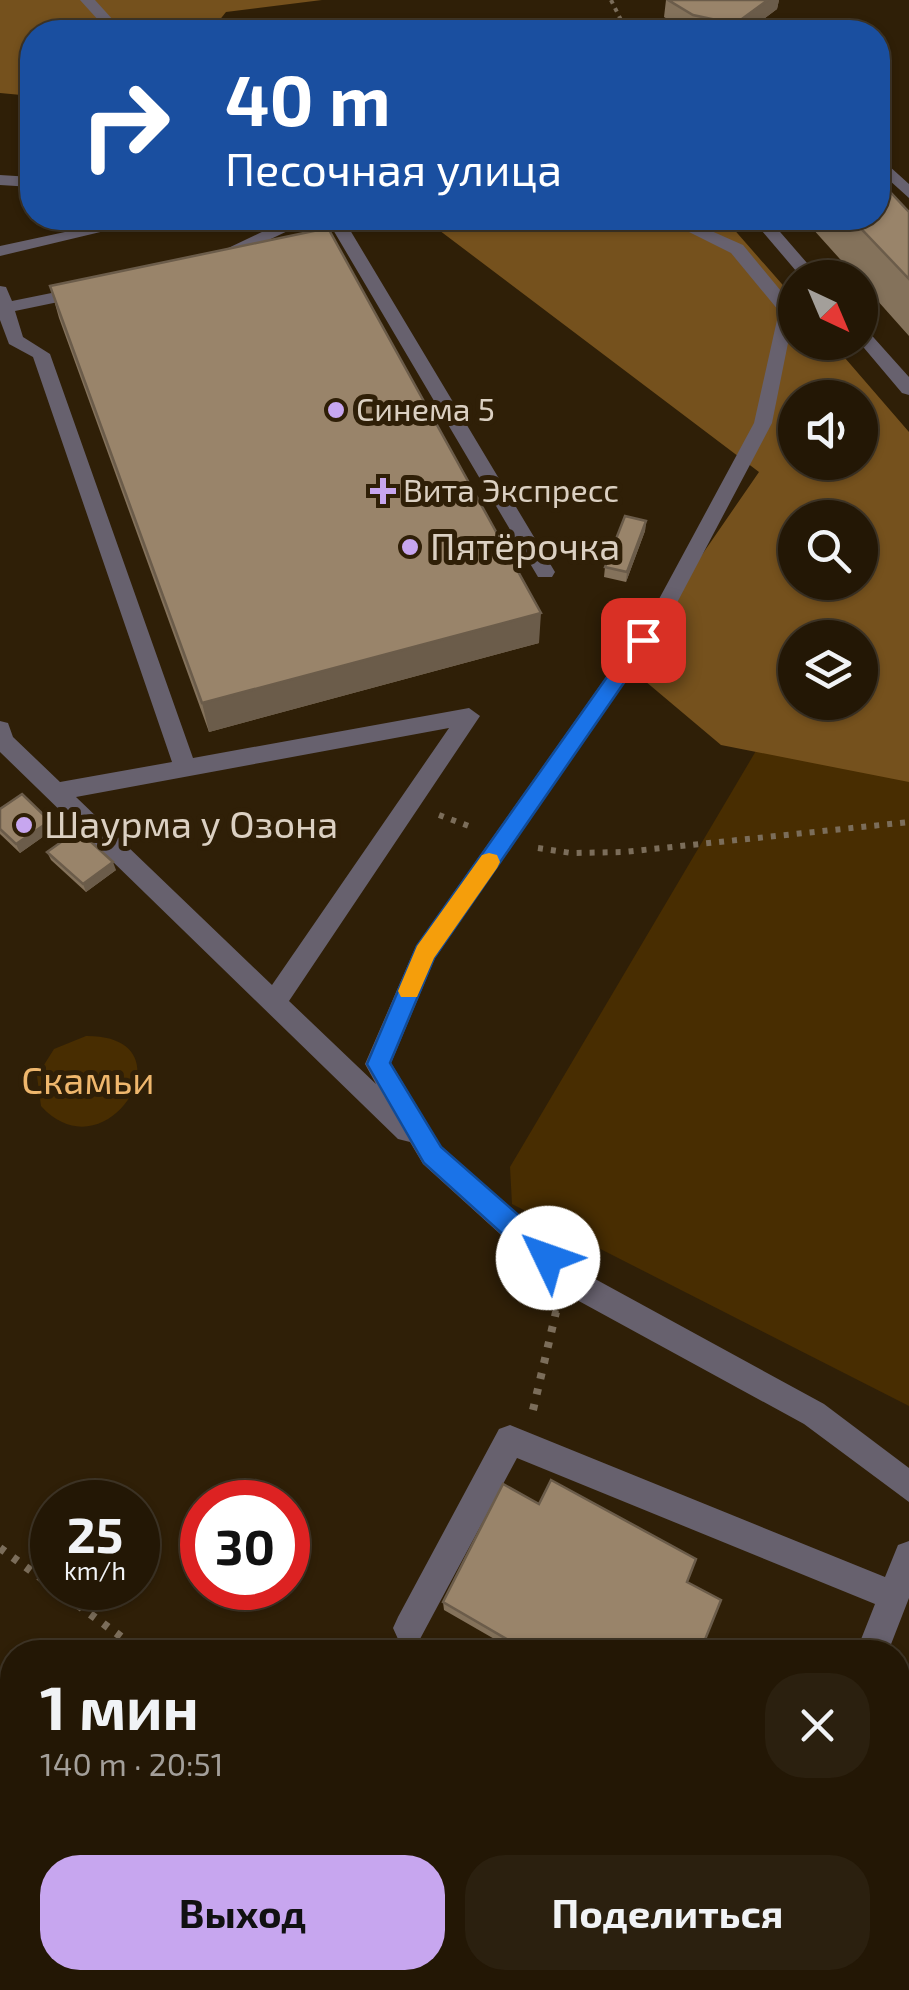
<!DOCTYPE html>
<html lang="ru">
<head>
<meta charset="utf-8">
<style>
	:root { --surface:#231705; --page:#2b200f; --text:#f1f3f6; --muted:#a39f9a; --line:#403627; --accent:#c7a6ef }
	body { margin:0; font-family:"Exo 2",sans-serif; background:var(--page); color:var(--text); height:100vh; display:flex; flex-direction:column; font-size:38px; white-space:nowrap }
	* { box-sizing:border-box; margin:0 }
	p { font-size:32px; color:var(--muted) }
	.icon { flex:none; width:55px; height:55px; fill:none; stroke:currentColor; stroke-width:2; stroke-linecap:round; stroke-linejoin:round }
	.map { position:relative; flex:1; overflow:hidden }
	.drawer { position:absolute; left:0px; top:1640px; width:910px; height:350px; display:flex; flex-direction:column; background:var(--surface); border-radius:40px 40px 0 0; box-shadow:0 2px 8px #0004,0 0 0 2px var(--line) }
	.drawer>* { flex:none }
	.hud { position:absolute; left:20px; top:20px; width:870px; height:210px; border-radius:40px; box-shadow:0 2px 8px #0004,0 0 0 2px var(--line); background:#1a4fa0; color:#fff; overflow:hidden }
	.needle { width:65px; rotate:136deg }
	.buttons { position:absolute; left:778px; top:260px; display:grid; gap:20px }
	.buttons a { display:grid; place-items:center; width:100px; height:100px; border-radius:50%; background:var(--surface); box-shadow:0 2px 8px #0004,0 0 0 2px var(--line); font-size:50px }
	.speed { position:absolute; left:30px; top:1480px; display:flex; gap:20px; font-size:50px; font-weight:700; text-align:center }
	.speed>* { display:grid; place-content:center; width:130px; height:130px; border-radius:50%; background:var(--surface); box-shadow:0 2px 8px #0004,0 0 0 2px var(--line); line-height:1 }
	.speed small { font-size:25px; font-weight:400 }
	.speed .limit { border:15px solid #d22; background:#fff; color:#111 }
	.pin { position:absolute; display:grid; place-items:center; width:85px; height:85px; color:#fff; margin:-42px; border-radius:20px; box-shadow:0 5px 15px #0006 }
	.me { position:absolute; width:110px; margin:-55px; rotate:312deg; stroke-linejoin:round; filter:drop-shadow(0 0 8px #0008) }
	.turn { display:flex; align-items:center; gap:35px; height:210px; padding:0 40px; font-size:45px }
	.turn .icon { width:130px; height:130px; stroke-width:2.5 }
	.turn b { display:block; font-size:70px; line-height:85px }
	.round { display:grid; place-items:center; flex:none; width:105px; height:105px; border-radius:40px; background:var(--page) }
	.overview { display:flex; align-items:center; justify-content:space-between; height:170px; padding:0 40px }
	h1 { font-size:60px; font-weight:700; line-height:75px }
	.cta { display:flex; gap:20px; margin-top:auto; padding:20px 40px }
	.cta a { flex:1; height:115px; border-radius:40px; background:var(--accent); color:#111; font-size:40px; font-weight:700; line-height:115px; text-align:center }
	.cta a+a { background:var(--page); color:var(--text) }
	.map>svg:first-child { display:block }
	.green { fill:#482d01 }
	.forest { fill:#75511d; fill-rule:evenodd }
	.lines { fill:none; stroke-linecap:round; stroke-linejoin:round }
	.path-far2 { stroke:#7b6d5a; stroke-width:4; stroke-dasharray:4 5; stroke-linecap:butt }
	.path-far1 { stroke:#7b6d5a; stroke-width:6; stroke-dasharray:5 8; stroke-linecap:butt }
	.path { stroke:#7b6d5a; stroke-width:8; stroke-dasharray:6 10; stroke-linecap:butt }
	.minor { fill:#67616e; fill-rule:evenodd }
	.wall { fill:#84725b }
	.shaded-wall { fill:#6b5c4a }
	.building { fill:#99846a; stroke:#6b5c4a; stroke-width:2.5 }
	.route { fill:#1a73e8; stroke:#114b97; stroke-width:2.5 }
	.slow { fill:#f59e0b }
	.poi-dot { fill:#c7a6ef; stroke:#2f1f07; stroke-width:4 }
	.labels { text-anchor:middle; stroke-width:10; stroke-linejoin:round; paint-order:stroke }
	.far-poi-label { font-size:32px; fill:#dbd0c2; stroke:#2f1f07; text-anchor:start }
	.poi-label { font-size:38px; fill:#dbd0c2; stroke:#2f1f07; text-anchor:start }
	.park-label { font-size:38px; fill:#efb76d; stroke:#2f1f07 }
</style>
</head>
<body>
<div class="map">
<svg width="909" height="1990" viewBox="0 0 909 1990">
	<rect width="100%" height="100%" fill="#2f1f07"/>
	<path class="green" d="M789,695l6,7 114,38v666l-397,-202 -2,-37z
		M86,1036c109,-1 21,143 -45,70l-4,-30 17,-27z"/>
	<path class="forest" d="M0,0h322l-96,12 -16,20h-178v64l-32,-3z
		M423,218h301l71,81v43l37,1 77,89v350l-188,-37 -95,-80 133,-193zM795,398h65v64h-65zM795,518h65v64h-65zM795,638h65v64h-65z"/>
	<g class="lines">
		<path class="path-far2" d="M611,0l16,32"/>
		<path class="path-far1" d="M439,815l35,13
			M538,848l33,5 53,-1 285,-30
			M555,1314l1,-4"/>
		<path class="path" d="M533,1410l23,-98
			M0,1548l142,104
			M591,1978l17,12"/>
		<path class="minor" d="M80,0h15l29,32h-15z
			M878,156l31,28v14l-31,-28z
			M0,175l32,2v10l-32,-2z
			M130,218h29l-159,38v-10z
			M291,218h24l-97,46 -15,-4z
			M321,218h18l8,7 208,347 -3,5h-14l-206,-349z
			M661,218h21l61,27 52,63 -23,115 -102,193 -235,342 -44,105 50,83 145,128 238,130 85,64v34l-105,-78 -238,-130 -143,-130 -13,-22 -12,-3 -398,-387v-31l8,2 5,14 47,45 112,-20 -139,-405 -24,-13 -9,-24v-34l6,1 6,14 74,-15 6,1v8l-77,16 8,26 27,17 143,404 276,-50 11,8 -191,285 87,83 -11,-20 51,-118 236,-334 102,-189 25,-112 -48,-58zM449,728l-177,257 -196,-188z
			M751,218h17l52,60h-18z
			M860,327l6,2 43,48v18l-7,-2 -43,-51z
			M510,1425l375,152 13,-32 11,-4v57l-21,54h-32l19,-48 -358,-146 -97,181 -11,5 -11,-5 -5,-11 5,-11 101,-188z
			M0,1676l12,5v37l-12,-5z
			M90,1978h195l5,12h-205z
			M354,1978h47l5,12h-47z
			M727,1978h36l-5,12h-36z"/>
	</g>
	<path class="wall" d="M666,0h113l-2,9 -31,23h-57l-25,-15z
		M909,212v124l-49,-55v-3h-3l-54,-60h75z
		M50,286l489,357 -330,89 -150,-414z
		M646,521l-1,10 -19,51 -22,-5 1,-10z
		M0,809l50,12 4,8 -34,24 -20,-19z
		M47,852l69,18 -30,22 -35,-32z
		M539,1504l148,78 13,70h-183l-73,-42 -1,-8z"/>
	<path class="shaded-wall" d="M768,0h11l-2,9 -31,23h-12l1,-8z
		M646,521l-1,10 -19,51 1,-10z
		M541,613l-2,30 -330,89 -7,-29z
		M50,821l4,8 -34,24 -4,-9z
		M113,862l3,8 -30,22 -3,-8z"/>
	<path class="building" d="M668,0h100l-33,24 -42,-9z
		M878,179l31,33v67l-58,-61h27z
		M328,228l213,385 -339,90 -152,-417z
		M625,516l21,5 -19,51 -22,-5z
		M22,794l28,27 -34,23 -16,-15v-20z
		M78,830l35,32 -30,22 -36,-32z
		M551,1480l145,79 -9,23 34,18 -21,52h-171l-86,-50 60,-118 36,20z"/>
	<path class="route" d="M643,633l7,3v9l-216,313 -44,105 51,84 116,102 3,9 -3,9 -9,3 -9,-3 -115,-104 -57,-99 50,-118 219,-310z"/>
	<path class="slow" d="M489,853l8,2 3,7 -3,6 -63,90 -17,39h-16l-3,-6 19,-45 65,-91z"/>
	<g class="poi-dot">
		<circle cx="336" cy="410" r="10"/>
		<path d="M378 476h10v10h10v10h-10v10h-10v-10h-10v-10h10z"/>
		<circle cx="410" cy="547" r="10"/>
		<circle cx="24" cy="825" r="10"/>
	</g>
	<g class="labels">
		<g class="far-poi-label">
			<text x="356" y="421">Синема 5</text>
			<text x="403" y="502">Вита Экспресс</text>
		</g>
		<g class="poi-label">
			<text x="430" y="560">Пятёрочка</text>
			<text x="44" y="838">Шаурма у Озона</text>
		</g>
		<g class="park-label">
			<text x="88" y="1094">Скамьи</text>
		</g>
	</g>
</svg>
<div class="buttons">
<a><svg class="needle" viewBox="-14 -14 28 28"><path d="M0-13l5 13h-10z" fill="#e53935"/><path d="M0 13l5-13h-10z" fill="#a39f9a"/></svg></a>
<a><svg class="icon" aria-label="sound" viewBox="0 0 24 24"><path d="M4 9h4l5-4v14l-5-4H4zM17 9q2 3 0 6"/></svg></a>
<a><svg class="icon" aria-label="search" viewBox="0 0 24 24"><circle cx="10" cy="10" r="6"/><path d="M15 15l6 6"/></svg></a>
<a><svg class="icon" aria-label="layers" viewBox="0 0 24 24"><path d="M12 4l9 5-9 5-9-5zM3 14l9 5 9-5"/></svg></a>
</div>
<div class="speed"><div>25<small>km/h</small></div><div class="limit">30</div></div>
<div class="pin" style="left:643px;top:640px;background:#d93025"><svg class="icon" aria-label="arrive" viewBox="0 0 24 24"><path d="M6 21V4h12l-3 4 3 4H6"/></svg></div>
<svg class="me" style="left:548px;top:1258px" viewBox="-20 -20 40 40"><circle r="19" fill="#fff"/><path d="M0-13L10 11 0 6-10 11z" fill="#1a73e8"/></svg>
<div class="hud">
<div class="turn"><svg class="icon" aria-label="right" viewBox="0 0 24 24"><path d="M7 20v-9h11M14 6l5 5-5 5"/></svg><div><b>40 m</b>Песочная улица</div></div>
</div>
<section class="drawer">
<div class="overview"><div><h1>1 мин</h1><p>140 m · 20:51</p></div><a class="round"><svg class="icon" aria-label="close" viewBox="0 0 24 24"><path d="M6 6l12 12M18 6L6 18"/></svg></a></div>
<div class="cta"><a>Выход</a><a>Поделиться</a></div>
</section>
</div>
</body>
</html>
